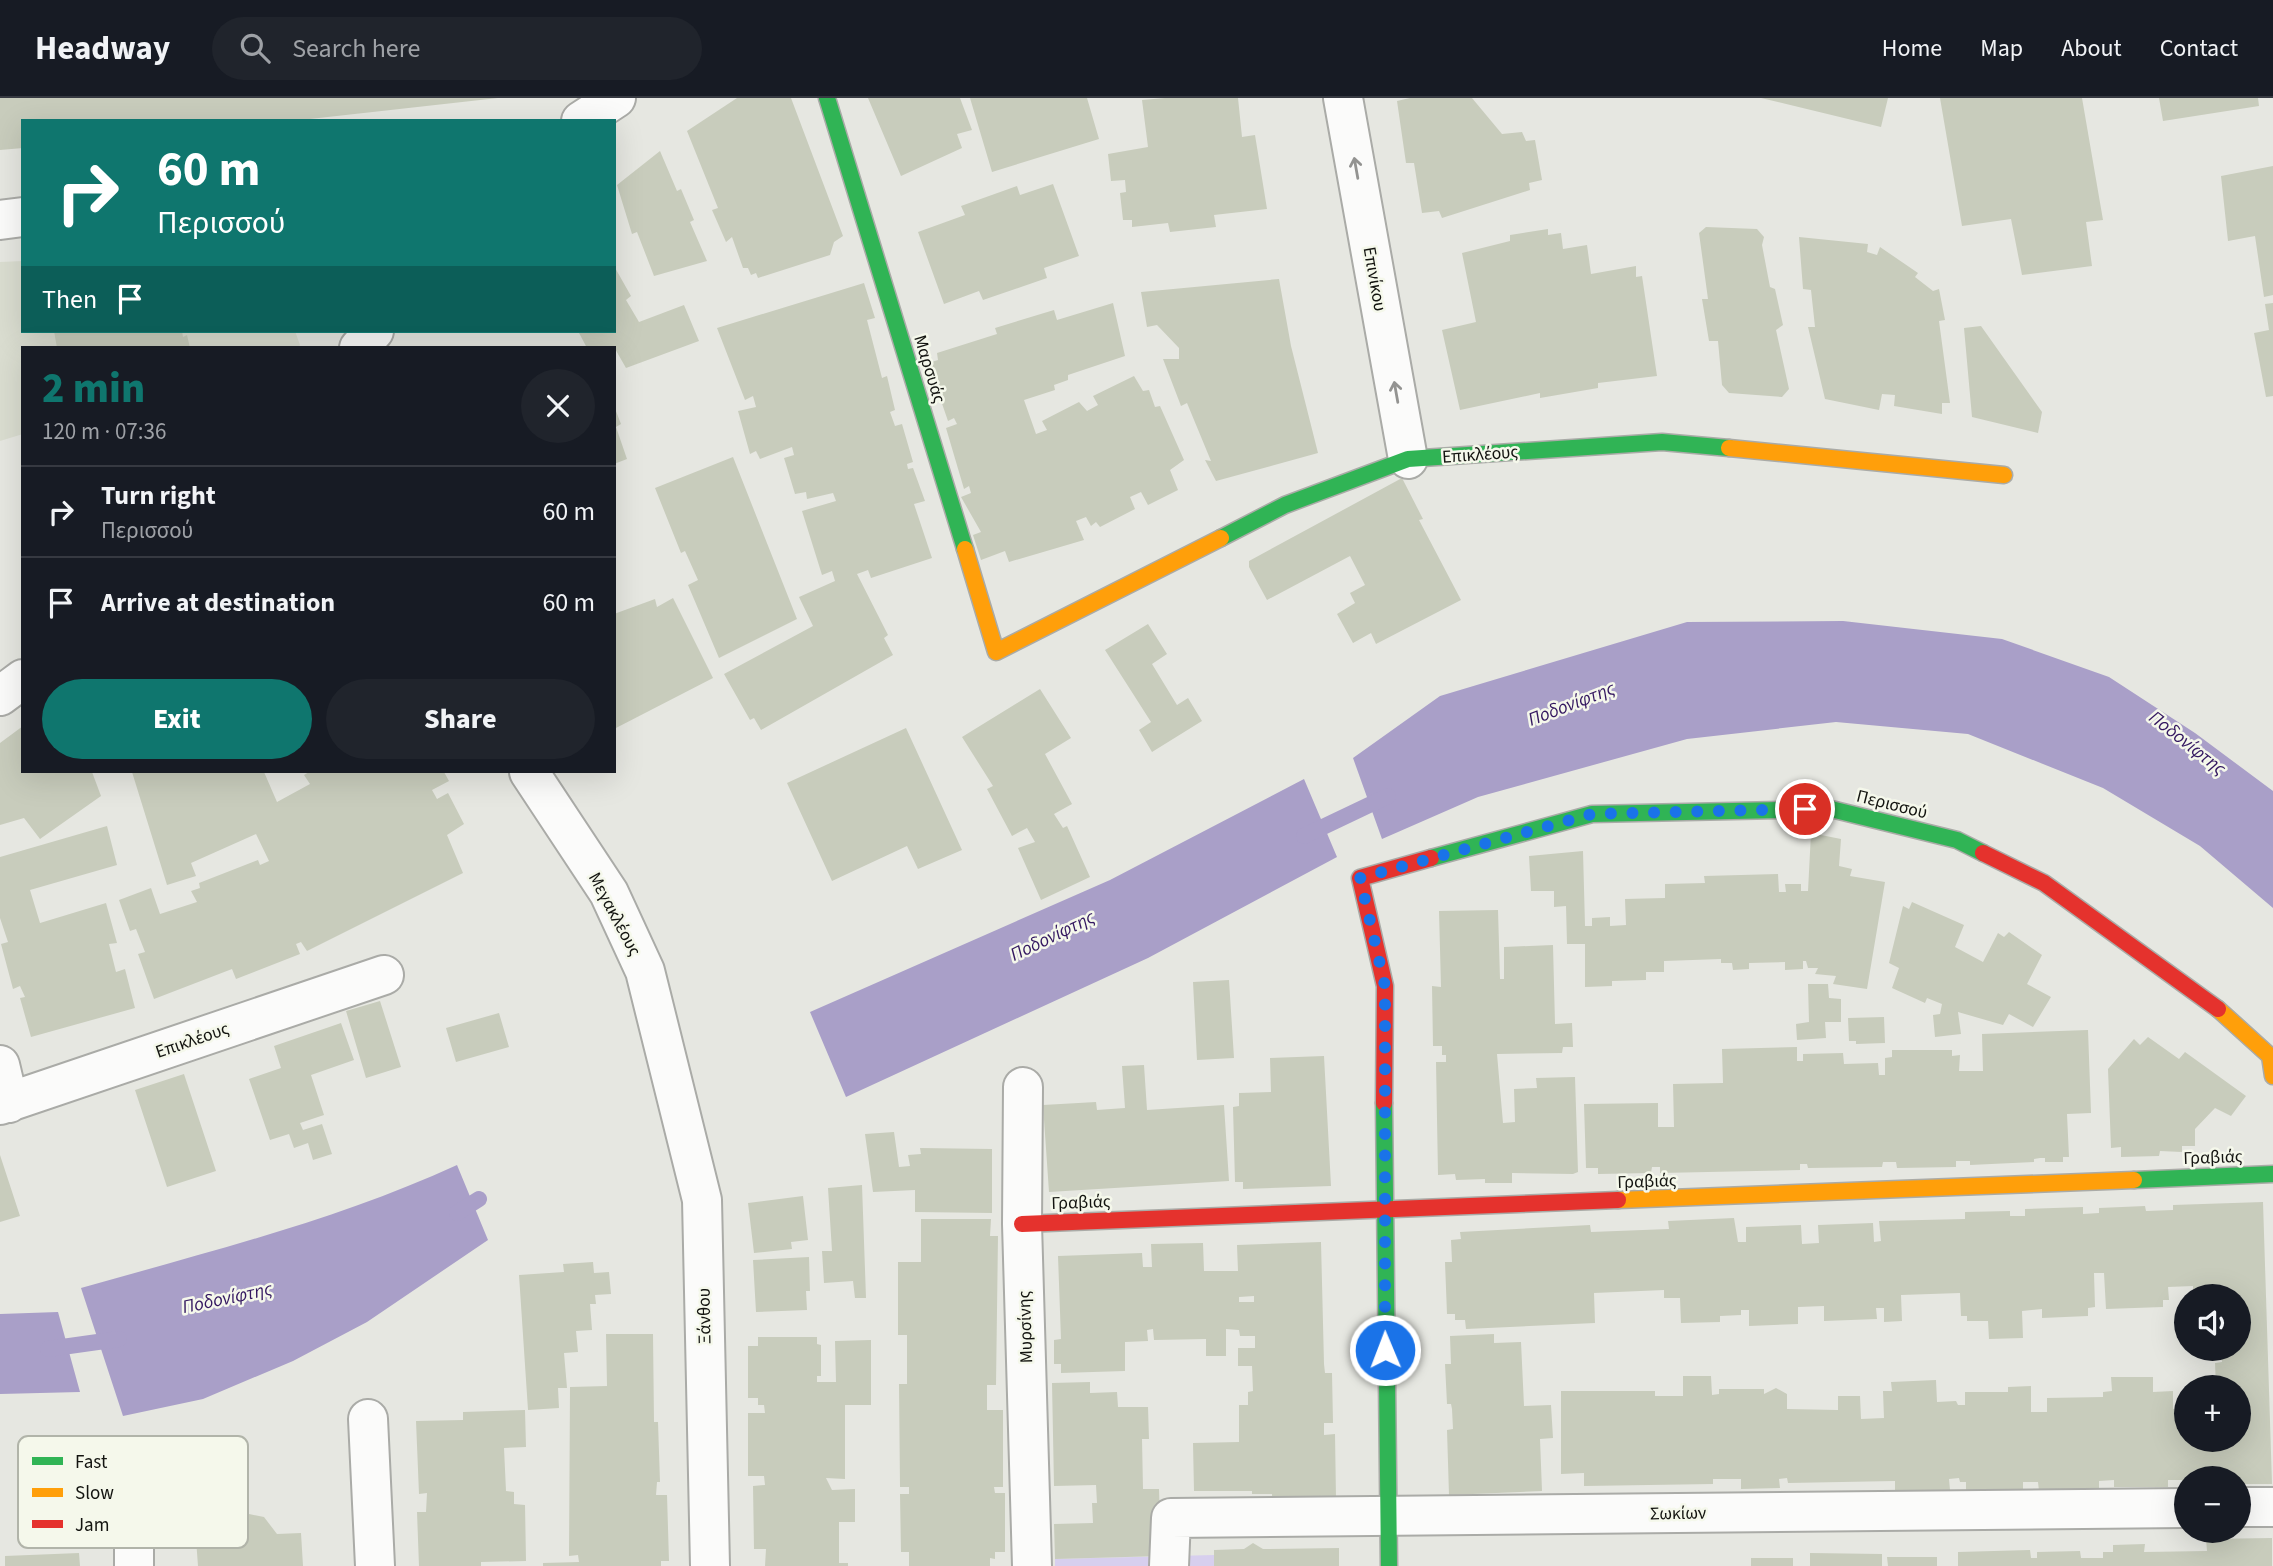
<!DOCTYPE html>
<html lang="en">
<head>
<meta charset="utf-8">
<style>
	:root { --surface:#171b24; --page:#20242c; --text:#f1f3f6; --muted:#9ea1a6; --line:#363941; --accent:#0f766e }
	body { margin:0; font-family:"Source Sans 3",sans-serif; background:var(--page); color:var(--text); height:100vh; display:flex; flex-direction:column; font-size:26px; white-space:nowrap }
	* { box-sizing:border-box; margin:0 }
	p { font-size:23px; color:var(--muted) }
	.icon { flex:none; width:38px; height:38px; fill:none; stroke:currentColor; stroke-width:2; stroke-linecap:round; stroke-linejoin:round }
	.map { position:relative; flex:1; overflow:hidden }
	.side { position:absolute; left:21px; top:248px; width:595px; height:427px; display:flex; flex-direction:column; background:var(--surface); border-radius:0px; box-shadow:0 7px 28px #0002 }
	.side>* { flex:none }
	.banner { position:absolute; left:21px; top:21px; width:595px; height:214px; border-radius:0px; box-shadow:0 7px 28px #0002; background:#0f766e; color:#fff; overflow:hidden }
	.fabs { position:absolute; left:2174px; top:1186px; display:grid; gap:14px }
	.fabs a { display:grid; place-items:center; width:77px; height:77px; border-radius:50%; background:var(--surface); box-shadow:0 7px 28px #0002; font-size:35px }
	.pin { position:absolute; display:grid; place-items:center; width:60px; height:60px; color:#fff; margin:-30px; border:4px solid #fff; border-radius:50%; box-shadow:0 2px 7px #0007 }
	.me { position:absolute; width:77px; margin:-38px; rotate:359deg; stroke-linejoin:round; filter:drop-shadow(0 0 5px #0008) }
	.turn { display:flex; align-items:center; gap:24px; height:147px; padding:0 21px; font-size:32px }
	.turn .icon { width:91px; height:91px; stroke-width:2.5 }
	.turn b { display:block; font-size:49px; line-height:60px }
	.then { display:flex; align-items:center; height:66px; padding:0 21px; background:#0003; gap:14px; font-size:26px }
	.round { display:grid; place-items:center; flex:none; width:74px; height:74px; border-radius:37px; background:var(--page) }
	.headline { display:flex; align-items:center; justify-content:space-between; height:119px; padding:0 21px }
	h1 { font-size:42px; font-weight:800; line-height:52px; color:var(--accent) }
	.primary-button { display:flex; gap:14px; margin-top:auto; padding:14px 21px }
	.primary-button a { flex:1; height:80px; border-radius:42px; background:var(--accent); color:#fff; font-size:28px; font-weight:800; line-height:80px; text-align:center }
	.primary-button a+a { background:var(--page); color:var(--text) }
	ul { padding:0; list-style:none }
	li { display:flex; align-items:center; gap:21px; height:91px; padding:0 21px; border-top:2px solid var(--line) }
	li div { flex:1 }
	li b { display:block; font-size:26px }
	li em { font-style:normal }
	header { display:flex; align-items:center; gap:42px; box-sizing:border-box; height:98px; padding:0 35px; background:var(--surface); border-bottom:2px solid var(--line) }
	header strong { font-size:33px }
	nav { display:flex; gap:38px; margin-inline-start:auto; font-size:24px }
	.search { width:490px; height:63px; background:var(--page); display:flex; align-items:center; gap:18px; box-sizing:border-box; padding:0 24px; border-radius:38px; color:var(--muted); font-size:26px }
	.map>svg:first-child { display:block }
	.built { fill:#daddd0 }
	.green { fill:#d7cfee }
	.water { fill:#a99fc8 }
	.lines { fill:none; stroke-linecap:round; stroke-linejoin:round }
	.stream { stroke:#a99fc8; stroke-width:16 }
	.building { fill:#c8ccbc; fill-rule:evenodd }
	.street-casing { stroke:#aaaba7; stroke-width:42 }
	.fast-casing { stroke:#aaaba7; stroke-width:19 }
	.slow-casing { stroke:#aaaba7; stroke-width:19 }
	.jam-casing { stroke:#aaaba7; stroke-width:19 }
	.street { stroke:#fbfbfa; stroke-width:38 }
	.fast { stroke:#30b455; stroke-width:16 }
	.slow { stroke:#ff9f0a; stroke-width:16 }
	.jam { stroke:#e5322d; stroke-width:16 }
	.oneway { stroke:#939391 }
	.route { stroke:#1a73e8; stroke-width:12; stroke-dasharray:0 21.6 }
	.labels { text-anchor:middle; stroke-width:5; stroke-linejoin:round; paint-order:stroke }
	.street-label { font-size:18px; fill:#131410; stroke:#f5f8eb }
	.water-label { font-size:19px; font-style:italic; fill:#331760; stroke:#f5f8eb }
	.key { fill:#f5f8eb; stroke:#b1b4a9; stroke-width:2 }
	.key-label { font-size:19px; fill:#131410 }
</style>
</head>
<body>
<header>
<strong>Headway</strong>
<div class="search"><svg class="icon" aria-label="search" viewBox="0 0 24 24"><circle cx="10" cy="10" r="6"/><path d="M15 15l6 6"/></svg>Search here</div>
<nav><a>Home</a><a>Map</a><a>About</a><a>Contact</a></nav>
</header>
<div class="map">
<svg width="2273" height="1468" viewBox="0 0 2273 1468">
	<rect width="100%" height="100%" fill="#e6e7e1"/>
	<path class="built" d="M23,163v70h272l5,14 -2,3h-275v86l-23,7v-179z"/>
	<path class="green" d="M1214,1457v11h-159v-7z"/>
	<path class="water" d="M1843,523l159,18 107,38 86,56 78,58v117l-73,-62 -97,-58 -135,-54 -132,-12 -149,17 -209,58 -96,42 -29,-81 87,-62 247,-74z
		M1304,681l33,78 -189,101 -302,139 -36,-85 300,-132z
		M457,1067l31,75 -121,82 -74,39 -90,38 -80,17 -42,-128c127,-36 256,-68 376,-123z
		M58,1214l22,80 -80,2v-80z"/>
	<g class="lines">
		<path class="stream" d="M1304,738l84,-40
			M457,1115l22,-14
			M48,1251l71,-10"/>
	</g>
	<path class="building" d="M0,0h498l-206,23h-269v27l-23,2z
		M737,0h54l52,138 -9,6 -4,13 -72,23 -2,-5 -5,2 -3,-7h-5l-11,-31 -6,5 -14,-32 6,-2 -31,-77z
		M868,0h92l12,32 -15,4 5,14 -61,28z
		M970,0h117l12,41 -107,33z
		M1165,0h73l4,39 13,-2 12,74 -53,6 2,12 -46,5 -2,-9 -36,4v-7h-9l-3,-27 6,-1 -1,-12 -14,1 -3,-27 40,-7 -6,-47z
		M1410,0h62l30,36 20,-2 4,9 9,-1 7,40 -13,3 1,7 -88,28 -3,-7 -17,2 -8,-50h-8l-9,-62z
		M1761,0h127l-7,29z
		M1940,0h142l21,122 -17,2 6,44 -70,9 -11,-56 -49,7z
		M2159,0h99l1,8 -96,15z
		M660,53l17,40 4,-2 13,31 -4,2 17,39 -53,15 -17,-44 -5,2 -15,-49z
		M2273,68v129l-9,2 -9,-61 -27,5 -7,-65z
		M1053,86l26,72 -35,12 3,10 -64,22 -4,-9 -35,13 -26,-72 47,-17 -4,-9 56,-20 3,9z
		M1706,129l51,2 7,8 -2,8 8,42 5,2 8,36 -7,5 13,59 -7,8 -53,-4 -7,-8 -4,-44h-9l-7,-42h6l-9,-66z
		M1548,131v6l13,-2 2,16 24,-4 4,29 45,-8v11l6,-1 15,100 -59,7v5l-58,10v-5l-80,17 -18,-80 34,-8 -14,-69 48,-12v-6z
		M1799,139l69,7 -1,8 10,3 3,-8 38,26 -3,4 18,14 6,-2 6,31 -6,1 11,82h-8v11l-48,-8 1,-11 -13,-1 -3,16 -54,-11 -17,-72h7l-4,-37 -8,-1z
		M614,168l17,30 -5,4 13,22 45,-17 15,36 -73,27 -12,-21 -27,1 -9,-17h36z
		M1279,181l12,67 27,107 -102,28 -11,-21 6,1 -24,-58 -6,3 -18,-47h16v-11l-22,-23 -10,2 -6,-35z
		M864,185l11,35 -8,2 15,58 5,-2 8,34 -5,2 5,14 7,-2 11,38 -6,2 1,5 5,-1 12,33 -11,3 18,54 -61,20 -3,-8 -11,4 31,61 -4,3 9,17 -132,75 -7,-12 -4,2 -26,-46 89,-48 -14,-29 36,-16 -3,-10 -10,4 -20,-64 34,-10 -3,-8 -26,6 -1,-7 -11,2 -11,-36 10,-3 -2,-8 -32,12 -4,-8 -6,3 -12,-43 18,-4 -3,-11 -8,4 -28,-72z
		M1113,205l12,53 -57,19v5l-14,5 1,5 -31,10 12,34 11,-4 -5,-9 37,-19 8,9 11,-6 -5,-9 41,-20 9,15 6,-1 6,17 5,-1 24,54 -14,10 8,20 -30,15 -7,-13 -11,5 5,12 -35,18 -4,-5 -5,4 -5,-9 -10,4 8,19 -75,22 -4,-11 -24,9 -8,-25 8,-3 -20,-35 10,-4 -2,-7 -5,3 -18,-61 11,-4 -3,-6 -6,3 -20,-58 10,-3 -1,-7 60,-19 -2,-6 59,-18 3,10z
		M2273,205v93l-7,1 -12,-64 15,-3 -4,-26z
		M1981,228l61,86 -4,21 -66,-16 -8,-89z
		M54,233h128l1,6 4,-2 3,13h-133z
		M614,308l7,18 -5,3 11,32 -13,5z
		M733,359l64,162 -78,39 -31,-73 10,-5 -13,-29 -4,2 -26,-65z
		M1402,380l21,41 -4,1 42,80 -85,44 -5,-11 -18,10 -16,-29 18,-11 -5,-10 15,-8 -15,-29 -83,44 -18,-33v-6z
		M673,500l40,80 -99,51v-115l41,-15 2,8z
		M1148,526l19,30 -15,10 25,41 11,-7 14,23 -50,31 -13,-22 12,-8 -46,-72z
		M1040,591l31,49 -26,16 27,50 -18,10 9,14 4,-2 23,51 -49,23 -23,-52 17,-6 -8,-14 -15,8 -25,-47 6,-3 -31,-49z
		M23,628v46h69l9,24 -61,43 -16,-21 -24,7v-82z
		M906,630l56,122 -44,19 -11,-23 -75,35 -45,-98z
		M132,674h132l13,30 33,-18 -6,-9 5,-3h135l5,9 -17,9 5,9 11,-6 16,31 -17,11 16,38 -156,78 -6,-9 -5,2 4,10 -64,25 -4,-10 -78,30 -16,-45 7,-2 -9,-23 -6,2 -11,-31 32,-12 9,26 37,-12 -6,-11 9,-3 -1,-5 59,-23 2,5 9,-4 -13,-27 -65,29 5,13 -29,9z
		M107,728l10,39 -87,25 10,33 66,-20 11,40 -8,1 7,28 9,-3 10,39 -104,29 -11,-39 5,-1 -5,-11 -7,3 -12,-45 7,-2 -8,-24v-61z
		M1811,735l30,6 -2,27 13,3 -2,7 35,6 -18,107 -34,-5 3,-8 -21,-2 3,-6h-10l-2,-7h-3v8l-18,1v-8l-36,1v6l-16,1 -1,-7h-11v-4l-57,2v11h-18v8l-34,1v5l-27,1v-43h-18l-1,-38 -12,1v-16h-23l-2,-35 54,-5 2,75h7v-8l18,-1v9l16,-1 -1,-26 40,-1v-14l40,-1 -1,-7 74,-2 1,18h7l-1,-8h16v7h7z
		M1912,804l52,23 -9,22 28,15 15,-29 6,4 5,-5 33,23 -15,29 24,13 -18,30 -24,-13 -6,11 -45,-13 3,22 -26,3 -2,-22 7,-1 2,-10 -15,-6 -2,5 -33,-15 7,-20 -10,-5 14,-57 6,3z
		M1498,812l2,69h4v-32l49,-2 2,79 17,-1 1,24h-10l-1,6 -65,1 6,69 12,-1 -1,-33 23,-1 -1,-10 39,-1 3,95 -5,2 -61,-1v10h-27v-4l-29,1 -1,-6 -17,1 -2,-113h10v-7h-4v-9h-9l-1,-60 9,1 -2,-76z
		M1229,882l5,78 -37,2 -4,-78z
		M1808,886h20l1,14 12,1v23h-16l1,16 -29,2 -1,-16 13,-2z
		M380,903l21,66 -35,11 -20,-67z
		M499,915l10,34 -53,15 -10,-34z
		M1884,919l1,26 -29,1v-3h-7l-1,-23z
		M341,925l13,37 -43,15 13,40 -24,8 3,7 19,-6 10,30 -19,6 -5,-17 -14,5 -5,-14 -19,6 -21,-61 32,-11 -7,-22z
		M2088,932l3,83 -24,1 2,43h-6v5h-18v-4h-5l-6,1v3l-64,3v-4h-14v6l-59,1 -1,-6h-13l-1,5 -74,1 -1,-4h-7v6l-140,3v-6h-8l-1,6 -53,1v-6h-12l-2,-64 74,-1v24h16l-1,-43 50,-1 -1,-34 75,-2v14h6v-7l40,-1 1,11 34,-1 1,12h6v-17l7,-1v-7h60v6l8,-1 -1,16h24l-1,-37z
		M2148,939l31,22 6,-7 61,44 -15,20 -16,-8 -20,21v17h-13v6l-22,-1 -1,5 -38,1v-10l-10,1 -3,-79 26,-30 6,6z
		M1324,958l7,130 -88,3v-7h-8l-2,-75 6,-1v-13l32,-1 -1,-34z
		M1144,967l3,45 77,-5 5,76 -180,11 -6,-87 53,-3 1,8 28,-2 -3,-42z
		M184,976l32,97 -49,16 -32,-97z
		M894,1034l5,35 11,-1 -2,-11 13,-1 -1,-6 72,1v64l-77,-1v-22l-42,2 -8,-58z
		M0,1057l20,61 -20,6z
		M862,1087l4,113h-11l-2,-17 -29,2 -2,-32h10l-4,-63z
		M803,1098l5,44 -17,2 1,7 -38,4 -6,-50z
		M2263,1104l9,282h-34v-5h-52v6h-4v-5h-14v7h-54v-7l-15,1v10h-60l-1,-9h-15v9h-57v-9h-6l-1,-4 -10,1 1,11 -55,1v-10l-107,2 -1,-5 -8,1 1,9 -39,1v-10h-28v5l-129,2v-13l-23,1v-83h94v5h28v-20h28l1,19 7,-1v-5h45v5l12,-6 11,6v15l51,1v-14h22l1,23 23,-1 -1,-27h9l-1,-9 45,-2 1,22 19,-1 2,4h7v-13h43v-5l23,-1v26h16v-14l56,-1v-5l9,-1 -1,-14h42v15l20,-1v18l5,-1v-7h8v39h52v-52h-22l-1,-25 7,-1 -1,-8 -26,1v-6h43v-52h-45v-11l-25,1 1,13h-6v7l-57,2 -2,-36h-10l1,34 -7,1v8l-46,2v-9l-20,2 1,27 -34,1 -1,-18h-21v-5h-6l-1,-23 -59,2 1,26 -18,1v-14h-8l1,11 -53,2v-15l-26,1v17l-49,2v-16h-8v5l-21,1v6l-39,1 -1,-25h-16v-8l-70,3 1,30 -129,6 -1,-9h-10v-6h-8l-2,-52h7l-1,-22 10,-1 -1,-7 130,-7 1,7 78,-3 -1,-8 66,-3 4,24h8v-15l55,-2 1,19 17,-1 -1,-18 55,-2 1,19 7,-1 -2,-20 86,-2v-7l45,-1v5h15v-7l58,-2v7l16,-1v-5l46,-2 1,5 27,-1v-5z
		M921,1121h70l-1,17h8l-2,149h-9v25h16v77h-9l1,6h10v59h-10v7l-5,-1v8h-81v-14h-8l-1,-58h9v-7h-9l-1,-103h8v-49h-9v-73h23z
		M1321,1144l3,122 1,9h7l1,50h-9v12l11,-1 1,65 -64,1v-6h-20v-3h-58l-1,-48 46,-1v-37h9v-13l5,-1 -1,-25h-14v-18h17v-12h-15l-1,-6 -13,-1v27h-20v-17l-52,1 -1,-11 -6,1 1,11 -23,1v29l-64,2v-9h-7v-24l7,-1 -3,-83 84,-3 1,14h9l-1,-23 52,-1 1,28h34l-1,-26zM1254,1198v6h-15v-5z
		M809,1159l1,34h-4l1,19 -51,2 -3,-52z
		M593,1164l1,11 15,-1 2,22 -16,1 1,9h-6l2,26 -16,1 2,21 -14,1 3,35h-9l1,20 -31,2 -9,-135 45,-3 -1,-8z
		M606,1236h47l1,88h4l2,60h-3l-1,13h11l2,66h-8v5h-118v-3l36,-1 -1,-7 -9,1 1,-169 37,-1z
		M1494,1236v9l27,-1 3,64 27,-1 2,33 -13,1 2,52 -93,4 -2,-65 6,-1 -1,-20 -1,-5h-4l-2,-40h6l-1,-28z
		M758,1239h59v7l4,1v31h-4v6h19l-1,-41 36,-1v65h-26v74l-19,-1 6,12 23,-1v33h-16v41h9v3h-83l1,-17h-12l-1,-63 12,-1 -1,-9h-16v-63h17l-1,-8h-6v-7h-10v-52h10z
		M1090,1284v11l27,-1 1,15h30l1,32h-7l1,50h16l2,67 -106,3 -1,-35 39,-1 -1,-20h5l-1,-18 -42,1 -2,-103z
		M525,1312l1,37 -22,1 2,43 8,1v12l11,1 1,56 -45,1v4h-62l-2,-54h9l1,-19 -8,1 -3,-73 47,-1v-8z
		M249,1416l15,3 13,17 24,-1 2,33h-105l-2,-27 28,-1 1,-9 10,-10z
		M2272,1440v28h-314v-14l72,-2 1,8h6v-6l43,-1 1,7h22v-6h10v-7l32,-1 -1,8 63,-1 -1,-12z
		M1253,1445l10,6 76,-1v18h-125v-16l30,-1z
		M79,1455l1,13h-75v-10z
		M1810,1455l72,1v12h-72z
		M1887,1459h50v9h-49z
		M1751,1460h42v8h-42z"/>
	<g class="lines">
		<defs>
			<path id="street" d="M1343,0l65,361
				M581,23l35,-23
				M0,122l23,-3
				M359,250l15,-17
				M0,598l23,-17
				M529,674l80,121 36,78 57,229 8,366
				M0,967l9,38
				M1023,989l-1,137 10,342
				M0,1007l384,-130
				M368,1321l7,147
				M2238,1409h35
				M134,1434v34
				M1169,1468l2,-48 1015,-10"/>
			<path id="fast" d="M827,0l138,451
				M1221,440l64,-33 123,-46 254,-17 67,6
				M1431,760l161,-44 239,-5 126,31 26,13
				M1384,1005l5,463
				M2134,1082l139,-6"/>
			<path id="slow" d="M1729,350l275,27
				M965,451l31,103 225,-114
				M2218,911l52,47 3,20
				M1618,1102l516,-20"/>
			<path id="jam" d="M1983,755l61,30 174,126
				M1384,1005l1,-117 -25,-108 71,-20
				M1022,1126l596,-24"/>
		</defs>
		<use href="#street" class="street-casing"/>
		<use href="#fast" class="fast-casing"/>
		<use href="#slow" class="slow-casing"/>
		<use href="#jam" class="jam-casing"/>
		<use href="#street" class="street"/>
		<use href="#fast" class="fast"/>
		<use href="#slow" class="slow"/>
		<use href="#jam" class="jam"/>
	</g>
	<defs><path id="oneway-shaft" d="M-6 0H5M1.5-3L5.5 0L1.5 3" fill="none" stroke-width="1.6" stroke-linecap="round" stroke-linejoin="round" transform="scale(1.75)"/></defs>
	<g class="oneway">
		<use href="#oneway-shaft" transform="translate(1356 70) rotate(-100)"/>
		<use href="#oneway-shaft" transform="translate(1396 294) rotate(-100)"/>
	</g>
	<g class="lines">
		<path class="route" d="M1385,1252v-364l-25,-108 232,-64 213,-5"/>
	</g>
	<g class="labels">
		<g class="street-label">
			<text transform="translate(1375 181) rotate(80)" y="6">Επινίκου</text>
			<text transform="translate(930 271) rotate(73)" y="6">Μαρσυάς</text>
			<text transform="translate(1480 356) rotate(-4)" y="6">Επικλέους</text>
			<text transform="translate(1892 706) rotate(14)" y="6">Περισσού</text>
			<text transform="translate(615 816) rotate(62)" y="6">Μεγακλέους</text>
			<text transform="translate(192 942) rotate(-19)" y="6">Επικλέους</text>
			<text transform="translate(2213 1059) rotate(-2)" y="6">Γραβιάς</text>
			<text transform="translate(1647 1083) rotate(-2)" y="6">Γραβιάς</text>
			<text transform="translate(1081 1104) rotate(-2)" y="6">Γραβιάς</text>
			<text transform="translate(704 1218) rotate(-91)" y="6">Ξάνθου</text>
			<text transform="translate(1025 1229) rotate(-92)" y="6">Μυρσίνης</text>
			<text transform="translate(1678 1415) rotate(-1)" y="6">Σωκίων</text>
		</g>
		<g class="water-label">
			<text transform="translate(1571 605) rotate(-21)" y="7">Ποδονίφτης</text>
			<text transform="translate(2188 644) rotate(38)" y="7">Ποδονίφτης</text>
			<text transform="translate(1052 837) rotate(-26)" y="7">Ποδονίφτης</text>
			<text transform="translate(227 1199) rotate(-12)" y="7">Ποδονίφτης</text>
		</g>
	</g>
	<rect x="18" y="1338" width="230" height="112" rx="10" class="key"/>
	<rect x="32" y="1359" width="31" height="8" fill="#30b455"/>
	<rect x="32" y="1390" width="31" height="9" fill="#ff9f0a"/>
	<rect x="32" y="1422" width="31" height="8" fill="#e5322d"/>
	<g class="key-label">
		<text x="75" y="1370">Fast</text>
		<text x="75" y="1401">Slow</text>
		<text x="75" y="1433">Jam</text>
	</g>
</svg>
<div class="fabs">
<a><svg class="icon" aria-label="sound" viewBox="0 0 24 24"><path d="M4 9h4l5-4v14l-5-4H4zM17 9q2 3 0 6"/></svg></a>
<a>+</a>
<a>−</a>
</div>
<div class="pin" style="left:1805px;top:711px;background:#d93025"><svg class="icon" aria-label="arrive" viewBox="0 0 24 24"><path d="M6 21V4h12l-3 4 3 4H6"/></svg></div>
<svg class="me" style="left:1385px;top:1252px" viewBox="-20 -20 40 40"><circle r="17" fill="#1a73e8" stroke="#fff" stroke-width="3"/><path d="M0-11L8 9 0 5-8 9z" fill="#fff"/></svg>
<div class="banner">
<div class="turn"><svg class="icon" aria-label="right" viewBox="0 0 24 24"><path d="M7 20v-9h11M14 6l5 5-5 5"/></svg><div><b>60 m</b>Περισσού</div></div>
<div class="then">Then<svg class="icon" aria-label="arrive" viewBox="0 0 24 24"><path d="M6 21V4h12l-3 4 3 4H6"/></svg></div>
</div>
<section class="side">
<div class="headline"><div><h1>2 min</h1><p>120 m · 07:36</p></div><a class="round"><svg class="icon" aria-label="close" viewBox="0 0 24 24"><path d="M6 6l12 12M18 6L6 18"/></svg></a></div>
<ul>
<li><svg class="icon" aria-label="right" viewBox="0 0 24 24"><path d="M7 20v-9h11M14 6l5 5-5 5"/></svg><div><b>Turn right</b><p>Περισσού</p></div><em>60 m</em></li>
<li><svg class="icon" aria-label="arrive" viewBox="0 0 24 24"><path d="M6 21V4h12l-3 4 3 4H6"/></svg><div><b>Arrive at destination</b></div><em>60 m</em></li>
</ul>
<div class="primary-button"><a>Exit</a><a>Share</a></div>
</section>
</div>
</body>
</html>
